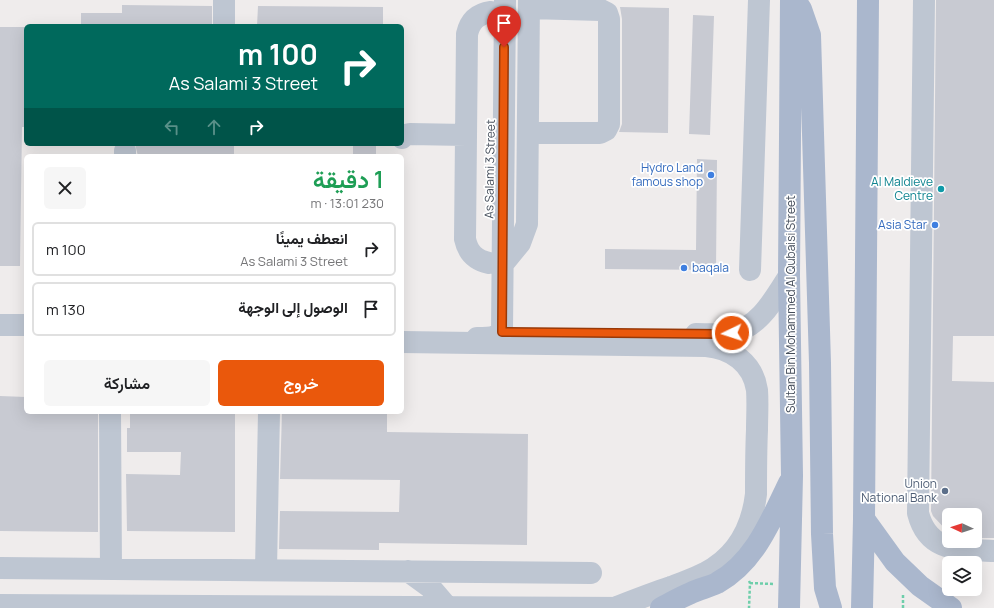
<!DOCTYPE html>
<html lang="ar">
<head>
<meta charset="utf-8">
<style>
	:root { --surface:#fff; --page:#f6f6f6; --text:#202124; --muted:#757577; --line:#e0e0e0; --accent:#ea580c }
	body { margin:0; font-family:Manrope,Vazirmatn,sans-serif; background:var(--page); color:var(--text); direction:rtl; height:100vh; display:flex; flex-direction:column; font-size:15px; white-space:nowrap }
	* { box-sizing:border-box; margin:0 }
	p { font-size:13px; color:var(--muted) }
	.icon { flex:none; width:22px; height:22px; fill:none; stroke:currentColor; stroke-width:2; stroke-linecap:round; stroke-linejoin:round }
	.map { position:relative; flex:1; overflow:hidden; direction:ltr }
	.side { position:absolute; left:24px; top:154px; width:380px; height:260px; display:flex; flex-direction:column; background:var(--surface); border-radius:6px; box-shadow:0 4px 16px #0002; direction:rtl }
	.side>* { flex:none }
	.banner { position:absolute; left:24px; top:24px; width:380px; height:122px; border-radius:6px; box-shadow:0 4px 16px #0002; direction:rtl; background:#00695c; color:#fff; overflow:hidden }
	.needle { width:26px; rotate:273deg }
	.fabs { position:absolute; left:942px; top:508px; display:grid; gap:8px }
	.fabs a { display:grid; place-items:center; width:40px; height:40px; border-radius:6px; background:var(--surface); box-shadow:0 4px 16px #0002; font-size:20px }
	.pin { position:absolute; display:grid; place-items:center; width:34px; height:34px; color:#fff; margin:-41px -17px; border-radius:50% 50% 50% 0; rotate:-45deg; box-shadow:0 0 4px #0007 }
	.pin .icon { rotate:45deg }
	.me { position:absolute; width:44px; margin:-22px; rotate:266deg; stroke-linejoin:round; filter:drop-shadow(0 0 3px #0008) }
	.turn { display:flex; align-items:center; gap:14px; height:84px; padding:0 20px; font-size:18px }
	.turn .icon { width:52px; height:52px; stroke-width:2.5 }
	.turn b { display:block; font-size:28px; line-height:34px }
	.lanes { display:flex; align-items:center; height:38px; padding:0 20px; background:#0003; justify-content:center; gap:20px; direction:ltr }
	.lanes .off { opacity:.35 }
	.round { display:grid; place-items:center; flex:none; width:42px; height:42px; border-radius:6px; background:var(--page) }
	.summary { display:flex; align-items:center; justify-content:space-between; height:68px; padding:0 20px }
	h1 { font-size:24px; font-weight:600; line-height:30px; color:#1e9e55 }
	.action { display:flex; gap:8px; margin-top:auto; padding:8px 20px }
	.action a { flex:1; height:46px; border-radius:6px; background:var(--accent); color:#fff; font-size:16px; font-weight:600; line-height:46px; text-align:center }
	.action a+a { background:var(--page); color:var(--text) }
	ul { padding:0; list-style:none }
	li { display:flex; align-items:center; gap:12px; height:54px; margin:0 8px 6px; padding:0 12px; border:2px solid var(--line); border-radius:6px }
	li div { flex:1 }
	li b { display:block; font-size:15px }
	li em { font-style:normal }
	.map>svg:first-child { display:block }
	.building { fill:#c8cad2 }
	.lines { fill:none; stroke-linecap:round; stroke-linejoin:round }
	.path { stroke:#6eceaa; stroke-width:2.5; stroke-dasharray:3 2; stroke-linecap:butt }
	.minor { stroke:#bec6d2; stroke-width:22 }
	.major { stroke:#aab7cd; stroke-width:22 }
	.route-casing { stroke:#983908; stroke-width:10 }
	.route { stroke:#ea580c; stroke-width:7 }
	.shop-dot { fill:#3f7fe0; stroke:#fff; stroke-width:1.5 }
	.culture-dot { fill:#0f9aa8; stroke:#fff; stroke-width:1.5 }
	.service-dot { fill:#5c6f8a; stroke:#fff; stroke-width:1.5 }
	.labels { text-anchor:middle; stroke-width:3.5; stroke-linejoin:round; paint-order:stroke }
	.shop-label { font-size:12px; fill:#366cbe; stroke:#fff; text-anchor:end }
	.street-label { font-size:12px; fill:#444d5a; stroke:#fff }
	.culture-label { font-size:12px; fill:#0d838f; stroke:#fff; text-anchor:end }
	.service-label { font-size:12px; fill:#4e5e75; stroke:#fff; text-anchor:end }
</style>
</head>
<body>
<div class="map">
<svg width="994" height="608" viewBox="0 0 994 608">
	<rect width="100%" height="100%" fill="#efecec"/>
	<path class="building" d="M936,0h58v336h-41l-1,45 42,1v156h-19v-23h-26v18l-16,-17 -2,-5z
		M122,5l90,1v20h-131v-13h41z
		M258,6l125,1v19h-126z
		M620,7l49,1 -1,125 -49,-1 3,-8v-105z
		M693,15l21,1 -4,119 -21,-1z
		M0,27h26v100h-4l-2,139h-20z
		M135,144h99v12h-96z
		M353,144h23v12h-23z
		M697,159l20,1 -1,110 -111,-1v-20l91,1z
		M0,396l26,1v15h72v120l-98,-1z
		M130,412h105v120l-108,-1 -1,-57 54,1 1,-23h-54v-24h3z
		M282,412h105v20l141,2 -1,111 -148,-2v7l-100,-1 1,-38 119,1 1,-32 -120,-1z"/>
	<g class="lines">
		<path class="path" d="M749,581l1,2 -1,25
			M750,583l23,1
			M903,608v-13"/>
		<path class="minor" d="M924,0l-6,513c10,40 42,36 76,38
			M224,26v-26
			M528,133h72l6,-3 3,-6v-105l-2,-6 -6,-3 -72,-2
			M402,138l3,-3 5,-1 56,1
			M125,156v-5
			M489,263c-14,-3 -21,-10 -24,-24l2,-205c3,-13 10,-20 24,-22
			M502,265l18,-22 7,-19 2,-224
			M750,270l9,-270
			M0,325h26
			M696,334c12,0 23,1 35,-1 29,-6 43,-34 58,-57
			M477,338c10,0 17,1 25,-6l3,-332
			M402,342l304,4c25,2 47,17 51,44 1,13 0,27 0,40 -1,21 -1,43 -1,64 -4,34 -20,63 -51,79 -11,6 -22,9 -34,14 -18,6 -36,13 -54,20
			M110,412l1,157
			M0,568l591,5
			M266,570l3,-158
			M408,571l22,16 18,21
			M0,605l632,3"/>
		<path class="major" d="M795,0l6,9 9,26 10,328 2,171 3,54 6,20
			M864,519l31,43 25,24 31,22
			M661,608c10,-5 20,-11 30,-15 8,-4 18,-6 26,-10 38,-21 54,-63 72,-100
			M789,608l3,-132 -3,-200 2,-276
			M862,608l2,-89 4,-519"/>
	</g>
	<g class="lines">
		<defs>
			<path id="route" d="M504,47l-2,285 219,2 11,-1"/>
		</defs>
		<use href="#route" class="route-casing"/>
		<use href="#route" class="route"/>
	</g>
	<g class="shop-dot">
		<circle cx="711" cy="175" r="4"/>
		<circle cx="935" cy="225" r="4"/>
		<circle cx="684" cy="268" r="4"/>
	</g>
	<circle class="culture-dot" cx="941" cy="189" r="4"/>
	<circle class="service-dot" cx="945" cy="491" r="4"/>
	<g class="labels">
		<g class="shop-label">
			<text x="703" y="172">Hydro Land<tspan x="703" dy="14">famous shop</tspan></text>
			<text x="927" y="229">Asia Star</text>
			<text x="692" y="272" text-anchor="start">baqala</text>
		</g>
		<g class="street-label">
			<text transform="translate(490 169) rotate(-89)" y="4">As Salami 3 Street</text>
			<text transform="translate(791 304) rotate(-90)" y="4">Sultan Bin Mohammed Al Qubaisi Street</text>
		</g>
		<g class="culture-label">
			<text x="933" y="186">Al Maldieve<tspan x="933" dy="14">Centre</tspan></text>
		</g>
		<g class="service-label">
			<text x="937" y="488">Union<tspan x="937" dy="14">National Bank</tspan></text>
		</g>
	</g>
</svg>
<div class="fabs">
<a><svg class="needle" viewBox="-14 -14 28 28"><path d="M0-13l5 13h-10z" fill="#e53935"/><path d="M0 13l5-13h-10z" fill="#757577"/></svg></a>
<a><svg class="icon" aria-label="layers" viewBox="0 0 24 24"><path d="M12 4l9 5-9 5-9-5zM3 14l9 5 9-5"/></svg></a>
</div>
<div class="pin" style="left:504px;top:47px;background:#d93025"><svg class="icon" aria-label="arrive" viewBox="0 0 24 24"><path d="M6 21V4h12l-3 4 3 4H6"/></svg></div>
<svg class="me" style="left:732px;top:333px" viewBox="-20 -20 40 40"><circle r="17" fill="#ea580c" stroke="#fff" stroke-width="3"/><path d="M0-11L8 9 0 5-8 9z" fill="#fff"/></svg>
<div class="banner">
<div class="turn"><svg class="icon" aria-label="right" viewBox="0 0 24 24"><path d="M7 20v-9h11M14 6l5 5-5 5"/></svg><div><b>100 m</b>As Salami 3 Street</div></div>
<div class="lanes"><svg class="icon off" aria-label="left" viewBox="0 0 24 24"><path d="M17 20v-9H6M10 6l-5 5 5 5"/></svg><svg class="icon off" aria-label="ahead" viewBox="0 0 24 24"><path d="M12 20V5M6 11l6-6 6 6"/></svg><svg class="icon" aria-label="right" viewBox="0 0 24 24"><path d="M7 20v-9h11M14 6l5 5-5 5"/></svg></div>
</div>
<section class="side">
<div class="summary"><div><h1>1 دقيقة</h1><p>230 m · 13:01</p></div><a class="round"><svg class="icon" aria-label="close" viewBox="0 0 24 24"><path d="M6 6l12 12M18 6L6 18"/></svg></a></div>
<ul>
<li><svg class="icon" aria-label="right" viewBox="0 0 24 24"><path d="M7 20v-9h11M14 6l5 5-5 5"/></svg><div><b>انعطف يمينًا</b><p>As Salami 3 Street</p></div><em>100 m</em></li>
<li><svg class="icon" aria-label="arrive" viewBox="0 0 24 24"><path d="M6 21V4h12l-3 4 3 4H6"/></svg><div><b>الوصول إلى الوجهة</b></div><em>130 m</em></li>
</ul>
<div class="action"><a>خروج</a><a>مشاركة</a></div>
</section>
</div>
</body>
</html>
